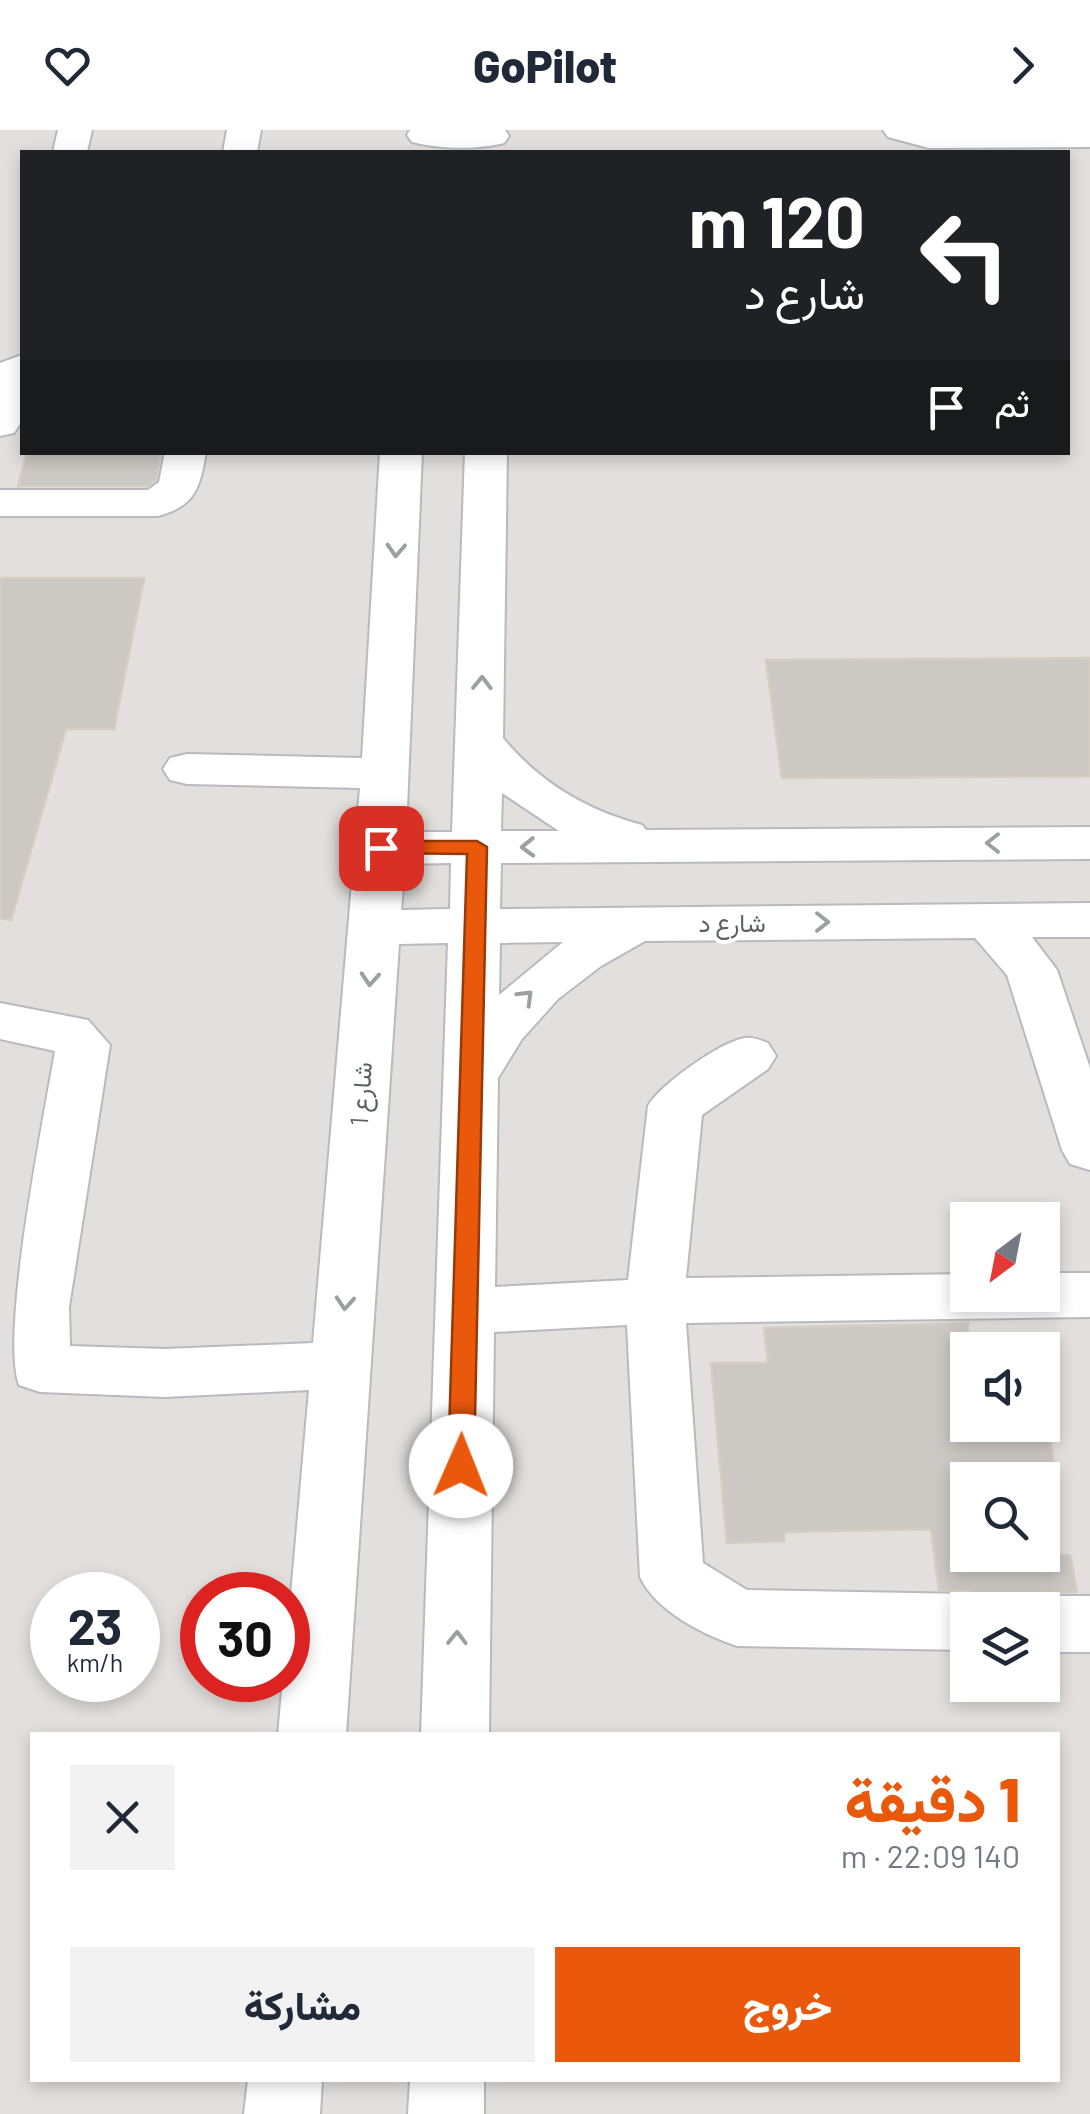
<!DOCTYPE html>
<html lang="ar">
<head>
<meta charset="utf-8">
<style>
	:root { --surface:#fff; --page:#f2f2f3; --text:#1f2937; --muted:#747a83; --accent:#ea580c }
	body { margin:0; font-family:Barlow,Vazirmatn,sans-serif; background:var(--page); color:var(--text); direction:rtl; height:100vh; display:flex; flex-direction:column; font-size:38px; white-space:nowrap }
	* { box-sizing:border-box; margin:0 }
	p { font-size:32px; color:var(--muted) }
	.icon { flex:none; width:55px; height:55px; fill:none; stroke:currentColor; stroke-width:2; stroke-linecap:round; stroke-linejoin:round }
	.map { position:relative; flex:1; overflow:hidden; direction:ltr }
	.side { position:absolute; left:30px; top:1602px; width:1030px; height:350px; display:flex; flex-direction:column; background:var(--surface); border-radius:0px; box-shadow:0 5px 15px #0003; direction:rtl }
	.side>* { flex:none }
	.banner { position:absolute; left:20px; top:20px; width:1050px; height:305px; border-radius:0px; box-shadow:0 5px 15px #0003; direction:rtl; background:#202124; color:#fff; overflow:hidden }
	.needle { width:65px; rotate:212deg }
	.fabs { position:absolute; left:950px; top:1072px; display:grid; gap:20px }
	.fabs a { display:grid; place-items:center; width:110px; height:110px; border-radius:0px; background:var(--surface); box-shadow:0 5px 15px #0003; font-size:50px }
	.speed { position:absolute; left:30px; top:1442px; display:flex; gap:20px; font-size:50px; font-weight:700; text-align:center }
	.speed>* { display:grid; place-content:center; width:130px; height:130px; border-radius:50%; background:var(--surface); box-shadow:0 5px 15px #0003; line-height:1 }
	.speed small { font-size:25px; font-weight:400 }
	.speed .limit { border:15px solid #d22; background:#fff; color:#111 }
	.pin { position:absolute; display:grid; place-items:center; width:85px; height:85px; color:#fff; margin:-42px; border-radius:20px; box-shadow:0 5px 15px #0006 }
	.me { position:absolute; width:110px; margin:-55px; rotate:1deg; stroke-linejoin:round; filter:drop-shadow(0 0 8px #0008) }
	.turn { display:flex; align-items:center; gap:35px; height:210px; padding:0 40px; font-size:45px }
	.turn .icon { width:130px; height:130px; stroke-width:2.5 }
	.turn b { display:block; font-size:70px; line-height:85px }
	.then { display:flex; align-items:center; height:95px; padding:0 40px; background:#0003; gap:20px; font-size:38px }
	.round { display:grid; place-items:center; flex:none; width:105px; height:105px; border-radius:0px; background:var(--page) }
	.head { display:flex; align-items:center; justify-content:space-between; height:170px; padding:0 40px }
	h1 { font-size:60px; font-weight:800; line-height:75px; color:var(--accent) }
	.button { display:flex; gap:20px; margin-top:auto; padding:20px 40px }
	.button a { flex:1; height:115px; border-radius:0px; background:var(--accent); color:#fff; font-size:40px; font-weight:800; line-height:115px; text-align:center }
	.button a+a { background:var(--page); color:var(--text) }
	header { display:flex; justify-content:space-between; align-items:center; height:130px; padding:0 40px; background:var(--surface); font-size:45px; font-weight:800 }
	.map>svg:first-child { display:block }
	.industrial { fill:#e2dfdc; fill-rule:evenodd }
	.building { fill:#ccc8c3; stroke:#d3cdc3; stroke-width:2.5 }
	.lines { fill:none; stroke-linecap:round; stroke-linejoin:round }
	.minor-casing { stroke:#b7babe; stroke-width:4 }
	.minor { fill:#fff; fill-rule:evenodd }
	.oneway { stroke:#9da0a2 }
	.route { fill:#ea580c; stroke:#983908; stroke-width:2.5 }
	.labels { text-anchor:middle; stroke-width:8; stroke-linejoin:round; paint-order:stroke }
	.street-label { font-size:25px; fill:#5c6064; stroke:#fff }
</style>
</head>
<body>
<header><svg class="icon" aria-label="forward" viewBox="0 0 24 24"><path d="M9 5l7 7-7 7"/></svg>GoPilot<svg class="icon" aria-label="heart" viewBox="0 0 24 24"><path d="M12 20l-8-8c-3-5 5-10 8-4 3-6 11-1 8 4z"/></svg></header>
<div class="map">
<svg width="1090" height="1984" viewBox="0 0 1090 1984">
	<rect width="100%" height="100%" fill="#eeece4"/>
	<path class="industrial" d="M0,0h1090v1984h-1090zM22,22h1046v300h-1046zM968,1090h74v75h-74zM968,1220h74v75h-74zM968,1350h74v75h-74zM52,1465h86v85h-86zM202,1465h86v85h-86zM968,1480h74v75h-74zM32,1605h1026v345h-1026z"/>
	<path class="building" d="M27,322h134l-5,28 -9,6h-129z
		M0,448h144l-30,151h-48l-55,191 -11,-2z
		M1090,528v118l-308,2 -16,-118z
		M968,1193v102h79l10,55h-89v75h102l7,37h-35l-26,10h-21l-26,-12h-30l-8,-61 -147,3v9l-57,2 -16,-180h57l-4,-35z"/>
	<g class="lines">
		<defs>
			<path id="minor" d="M58,0h34l-5,22h-34z
				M227,0h34l-4,22h-34z
				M410,0h95l4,6 -5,7c-27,7 -65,6 -92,-1l-5,-7z
				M883,0h207v17l-161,1 -41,-11z
				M22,225l-2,69 -6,9 -14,3v-73z
				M165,322h41c-6,35 -10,54 -48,64h-158v-26h148l11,-8z
				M380,322h42l-16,380h46l13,-380h42l-4,286c37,45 83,72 139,87l4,5 444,-3v32l-589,4 -1,46 590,-6v34h-58l25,33 33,98v102l-20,-6 -8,-14 -55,-175 -32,-37 -330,3 -44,25 -43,33 -36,40 -24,39 -3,209 133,-7 20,-174c12,-21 72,-64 97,-68 8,-1 15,2 23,5l8,13 -8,13 -66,46 -16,163 282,-4v21h74v-22h48v44l-404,6 17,240 44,27 221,4 23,8 4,8h-27v40l-231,-4c-35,-12 -81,-35 -97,-69l-13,-252 -133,7 -5,403h-68l27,-792 -49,1 -53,791h-68l5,-55h5v-51l21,-239 -144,7 -125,-5 -21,-7c-19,-51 25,-268 36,-334l-55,-12v-36l88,17 22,25 -41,262 1,39 95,3 148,-6 47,-555 -173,-4 -17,-4 -7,-11 7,-11 17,-4 175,4zM502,663l57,38h-58zM451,733l-1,46 -49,1 4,-46zM563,812l-64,53 1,-52z
				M1042,1466h48v56h-48v-42h-26l3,-6z
				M248,1950h74l-2,34h-76z
				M410,1950h74v34h-76z"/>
		</defs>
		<use href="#minor" class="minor-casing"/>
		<use href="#minor" class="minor"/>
	</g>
	<defs><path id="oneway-chevron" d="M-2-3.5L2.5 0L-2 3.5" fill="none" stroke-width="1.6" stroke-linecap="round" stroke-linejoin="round" transform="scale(2.5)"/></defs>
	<g class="oneway">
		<use href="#oneway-chevron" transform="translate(396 420) rotate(93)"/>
		<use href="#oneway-chevron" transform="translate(482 553) rotate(-89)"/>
		<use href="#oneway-chevron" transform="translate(993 713) rotate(180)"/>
		<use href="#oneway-chevron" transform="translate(528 717) rotate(179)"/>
		<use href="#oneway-chevron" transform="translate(822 792)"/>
		<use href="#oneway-chevron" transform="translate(370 849) rotate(94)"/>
		<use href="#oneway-chevron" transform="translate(526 867) rotate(-45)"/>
		<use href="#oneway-chevron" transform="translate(345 1173) rotate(94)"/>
		<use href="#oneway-chevron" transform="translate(457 1508) rotate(-89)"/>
	</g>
	<path class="route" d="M381,711h96l10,6 -13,619 -4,7 -9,3 -9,-3 -4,-7 19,-612 -93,-1 -3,-5z"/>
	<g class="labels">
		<g class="street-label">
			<text x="732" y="802">شارع د</text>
			<text transform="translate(361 964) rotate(-86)" y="9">شارع 1</text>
		</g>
	</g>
</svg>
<div class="fabs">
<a><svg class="needle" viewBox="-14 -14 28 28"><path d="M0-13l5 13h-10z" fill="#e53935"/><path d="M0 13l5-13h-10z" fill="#747a83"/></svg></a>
<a><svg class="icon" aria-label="sound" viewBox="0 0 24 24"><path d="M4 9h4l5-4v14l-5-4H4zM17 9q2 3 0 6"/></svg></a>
<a><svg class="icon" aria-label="search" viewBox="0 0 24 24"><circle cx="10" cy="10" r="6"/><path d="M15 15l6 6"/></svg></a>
<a><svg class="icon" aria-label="layers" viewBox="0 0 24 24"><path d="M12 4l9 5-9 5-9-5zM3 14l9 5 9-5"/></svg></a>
</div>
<div class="speed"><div>23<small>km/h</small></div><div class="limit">30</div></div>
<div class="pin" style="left:381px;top:718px;background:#d93025"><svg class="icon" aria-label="arrive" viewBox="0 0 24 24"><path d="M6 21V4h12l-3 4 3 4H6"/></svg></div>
<svg class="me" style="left:461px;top:1336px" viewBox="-20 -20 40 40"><circle r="19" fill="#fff"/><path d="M0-13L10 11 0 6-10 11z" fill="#ea580c"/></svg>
<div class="banner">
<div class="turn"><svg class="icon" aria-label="left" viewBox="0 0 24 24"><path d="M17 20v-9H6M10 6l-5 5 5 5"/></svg><div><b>120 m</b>شارع د</div></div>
<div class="then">ثم<svg class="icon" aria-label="arrive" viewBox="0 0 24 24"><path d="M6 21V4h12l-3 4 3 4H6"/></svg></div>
</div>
<section class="side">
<div class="head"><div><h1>1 دقيقة</h1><p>140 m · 22:09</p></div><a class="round"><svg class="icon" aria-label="close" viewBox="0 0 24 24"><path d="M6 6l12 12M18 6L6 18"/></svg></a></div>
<div class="button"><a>خروج</a><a>مشاركة</a></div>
</section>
</div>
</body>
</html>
